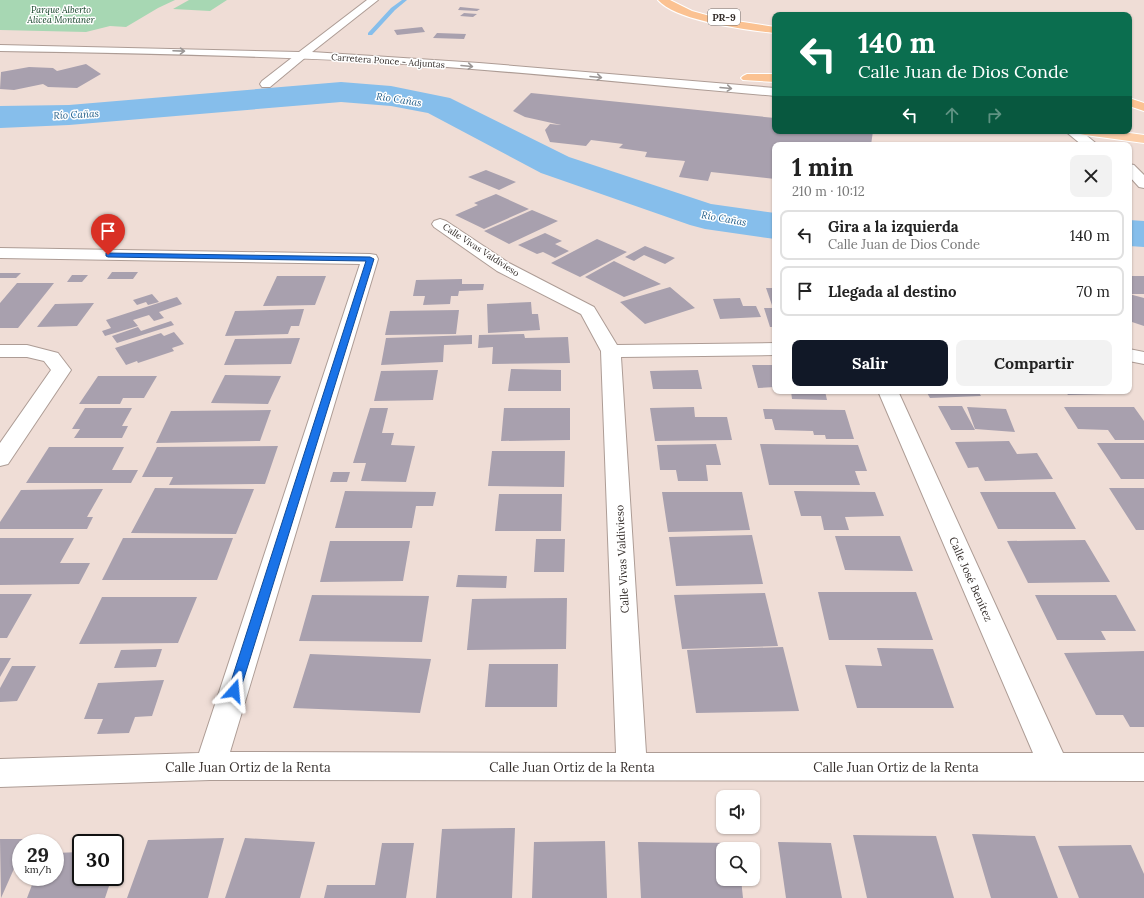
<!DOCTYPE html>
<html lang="es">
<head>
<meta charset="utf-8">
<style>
	:root { --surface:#fff; --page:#f2f2f2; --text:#222; --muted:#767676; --line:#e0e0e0; --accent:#111827 }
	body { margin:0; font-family:Lora,serif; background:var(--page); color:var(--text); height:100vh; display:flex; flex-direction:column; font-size:15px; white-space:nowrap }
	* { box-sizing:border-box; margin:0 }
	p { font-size:13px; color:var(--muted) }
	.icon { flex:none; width:22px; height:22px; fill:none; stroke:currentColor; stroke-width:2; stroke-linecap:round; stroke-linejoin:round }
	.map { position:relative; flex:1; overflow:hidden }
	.panel { position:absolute; left:772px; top:142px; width:360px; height:252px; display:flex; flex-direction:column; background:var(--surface); border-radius:8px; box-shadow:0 1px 3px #0004 }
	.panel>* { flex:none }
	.guide { position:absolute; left:772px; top:12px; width:360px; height:122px; border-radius:8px; box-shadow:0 1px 3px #0004; background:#0b6e4f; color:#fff; overflow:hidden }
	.fabs { position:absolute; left:716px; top:790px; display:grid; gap:8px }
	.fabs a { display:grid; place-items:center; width:44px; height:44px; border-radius:8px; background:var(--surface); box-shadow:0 1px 3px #0004; font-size:20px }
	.speed { position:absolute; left:12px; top:834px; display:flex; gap:8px; font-size:20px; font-weight:700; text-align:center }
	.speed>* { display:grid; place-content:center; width:52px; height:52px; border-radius:50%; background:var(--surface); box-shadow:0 1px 3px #0004; line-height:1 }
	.speed small { font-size:10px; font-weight:400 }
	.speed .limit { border:2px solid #111; border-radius:6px; background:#fff; color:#111 }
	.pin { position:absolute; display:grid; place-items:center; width:34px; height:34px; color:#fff; margin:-41px -17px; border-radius:50% 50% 50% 0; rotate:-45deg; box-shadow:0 0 4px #0007 }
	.pin .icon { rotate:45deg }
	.me { position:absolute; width:44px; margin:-22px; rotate:18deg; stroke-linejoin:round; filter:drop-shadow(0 0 3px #0008) }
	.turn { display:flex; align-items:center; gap:14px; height:84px; padding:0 20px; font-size:18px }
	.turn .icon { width:52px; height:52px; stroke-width:2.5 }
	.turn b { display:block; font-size:28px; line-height:34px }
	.lanes { display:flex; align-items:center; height:38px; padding:0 20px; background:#0003; justify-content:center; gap:20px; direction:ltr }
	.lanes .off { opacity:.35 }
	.round { display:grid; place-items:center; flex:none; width:42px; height:42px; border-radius:8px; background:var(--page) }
	.head { display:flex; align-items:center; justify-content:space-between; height:68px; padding:0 20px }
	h1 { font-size:24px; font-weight:700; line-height:30px }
	.action { display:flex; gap:8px; margin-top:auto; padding:8px 20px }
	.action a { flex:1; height:46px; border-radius:8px; background:var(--accent); color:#fff; font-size:16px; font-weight:700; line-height:46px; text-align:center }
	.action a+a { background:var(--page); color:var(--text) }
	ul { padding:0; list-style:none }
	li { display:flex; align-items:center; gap:12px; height:50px; margin:0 8px 6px; padding:0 12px; border:2px solid var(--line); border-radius:8px }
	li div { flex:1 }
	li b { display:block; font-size:15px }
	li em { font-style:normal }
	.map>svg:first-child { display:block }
	.green { fill:#a7d7b3 }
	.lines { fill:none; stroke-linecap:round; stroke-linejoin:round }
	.stream { fill:#86beeb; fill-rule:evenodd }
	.river { fill:#86beeb; fill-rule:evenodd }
	.building { fill:#a8a0ae }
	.minor-casing { stroke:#ad9c95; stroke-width:2 }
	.tertiary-casing { stroke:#ad9c95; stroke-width:2 }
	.trunk-casing { stroke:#fff; stroke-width:2 }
	.motorway-casing { stroke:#fff; stroke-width:2 }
	.minor { fill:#fff; fill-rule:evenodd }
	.tertiary { fill:#fff; fill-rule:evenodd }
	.trunk { fill:#fccea8; fill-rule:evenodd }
	.motorway { fill:#fbc292; fill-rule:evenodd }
	.oneway { stroke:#9a9695 }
	.route { fill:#1a73e8; stroke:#114b97 }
	.labels { text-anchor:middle; stroke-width:3; stroke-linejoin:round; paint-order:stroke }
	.far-park-label { font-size:9px; font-style:italic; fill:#0a3a1e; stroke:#fff }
	.far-street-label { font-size:9px; fill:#352e2b; stroke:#fff }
	.shield { fill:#fff; stroke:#726d6b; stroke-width:1 }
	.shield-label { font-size:10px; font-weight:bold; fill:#352e2b }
	.far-water-label { font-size:10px; font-style:italic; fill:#1e5b87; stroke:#fff }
	.street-label { font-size:11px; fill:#352e2b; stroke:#fff }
	.near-street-label { font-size:13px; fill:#352e2b; stroke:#fff }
</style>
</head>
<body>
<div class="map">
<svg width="1144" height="898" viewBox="0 0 1144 898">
	<rect width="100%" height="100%" fill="#efddd6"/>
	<path class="green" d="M0,0h175l-17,8 -32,19 -16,-1 -24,6 -86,-2z
		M189,0h38l-17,11 -37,-2z"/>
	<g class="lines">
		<path class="stream" d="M402,0h5l-12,10 -23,25h-4v-2l23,-25z"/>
		<path class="river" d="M341,82l50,4 59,12 119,59 142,47 64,9v26l-70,-10 -15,-4 -149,-52 -113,-60 -37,-7 -50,-4 -272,23 -69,3v-22l69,-1z
			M1129,220l15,1v26l-15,-1z"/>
	</g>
	<path class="building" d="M460,7l20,2 -3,2 -19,-1z
		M464,13l13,1 -4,3 -13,-1z
		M422,27l3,5 -28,3 -3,-5z
		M437,33l29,1 -2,5 -31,-1z
		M86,64l15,10 -24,14 -29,-1 -5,-3 -29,6 -14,-1 1,-17 28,-5 24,1 4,3z
		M531,93l244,25v13h98l-2,14h-96v34l-64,-7 -3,9 -29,-4 6,-16 -40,-4 2,-5 -28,-4 4,-4 -32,-4 -5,6 -36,-4 -5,-12 5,-6 11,1 -36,-8 -12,-6z
		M486,170l30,12 -17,8 -31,-13z
		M496,194l33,15 -45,20 -29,-14 23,-10 -4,-2z
		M532,210l26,11 -49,23 -25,-13z
		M545,233l17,8 -7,3 14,7 -14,7 -12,-6 -6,2 -19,-9z
		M597,239l30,13 -47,25 -29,-14z
		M645,246l30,12 -10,6 -21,-9 -10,6 -9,-4z
		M614,261l47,23 -37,13 -39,-20z
		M112,272h26l-5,7h-26z
		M0,273h21l-5,5h-16z
		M72,275h16l-6,7h-15z
		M277,276h49l-11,29 -52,1z
		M1129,276h15v18h-13l-2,-3z
		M462,279v5h22l-1,6 -24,1 -1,5h-7l-1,8 -27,1 2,-9h-12l3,-16z
		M17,283h37l-36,45h-18v-25z
		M670,287l25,21 -50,16 -25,-22z
		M766,288h9v39h-5l-6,-19h9z
		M152,294l7,8 -11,3 -2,-3 -9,3 -4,-5z
		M1129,294l15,4v28l-15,-5z
		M177,297l5,7 -23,8 5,6 -10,3 -5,-6 -16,5 5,6 -33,10 -3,-5 9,-3 -5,-8z
		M740,298l3,8h13l5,11 -41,2 -7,-20z
		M531,302l1,12h6l2,16 -52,3 -1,-29z
		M94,303l-17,23 -40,1 18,-23z
		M304,309l-5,17h-8l-3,8 -63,2 10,-25z
		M459,310l-3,24 -71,1 5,-24z
		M171,321l3,4 -57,18 -5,-7 26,-9 3,4z
		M174,332l10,12 -12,4 2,3 -36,12 -1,-2 -11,4 -11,-17 46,-15 3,3z
		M524,334l1,4 43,-1 2,26 -78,1 1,-17 -15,1 1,-13z
		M472,335v9l-28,1 -1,17 -62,3 5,-27z
		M300,338l-9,26 -67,1 11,-26z
		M752,365h23v22l-17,1z
		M511,369l50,1v21h-53z
		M438,370l-5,30 -59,1 7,-30z
		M698,370l4,19h-49l-3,-18z
		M225,375l56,1 -13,28 -57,-1z
		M98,376h59l-13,22h-21l-3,6h-41z
		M791,391h34l2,9 -35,-1z
		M926,391h52l3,5 -51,2z
		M1065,391h39l3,3 -39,1z
		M938,406h24l13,24h-24z
		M694,407l1,10h32l5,23 -77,1 -5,-33z
		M967,407l39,2 9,23 -40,-3z
		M1064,407h70l10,14v19h-29l-7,-10 -30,-1z
		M85,408h47l-10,18h6l-6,12h-48l6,-9h-8z
		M370,408h18l-6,25h12l-3,12 24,1 -9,36 -45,-1 5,-18h-13z
		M504,408h66v32l-69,1z
		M763,409l82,1 9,29h-28l-1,-4h-11l-1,-4 -38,-1 -3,-11h-7z
		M271,410l-11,31 -104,2 15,-32z
		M1009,441l8,13 20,-1 16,26 -68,2 -7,-14 -10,1 -13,-26z
		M1097,443h47v36h-23z
		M716,444l5,21h-15l2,16h-30l-2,-11h-16l-3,-25z
		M760,444l98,1 9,26h-12l5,14h-91z
		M278,446l-13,38 -96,1 4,-8h-31l15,-30z
		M49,447h75l-12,23h26l-7,13h-105z
		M492,451h73l-1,36 -76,-1z
		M333,472h17l-3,10h-17z
		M155,488l99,1 -18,45 -105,-1z
		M1109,488h35v42h-8z
		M103,489l-16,28h6l-6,12h-87v-7l21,-32z
		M345,491l91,1 -3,14h-17l-4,22h-77z
		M794,491l81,1 9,24 -39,1 4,13h-25l-3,-14h-20z
		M662,492h80l8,38 -82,2z
		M980,492h75l21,37h-78z
		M499,494h63l-1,37h-66z
		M752,535l11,49 -87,2 -7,-49z
		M835,536h65l13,35 -68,-1z
		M0,538h74l-14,25h30l-11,21 -79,1z
		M123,538h110l-16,42h-115z
		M536,539h29l-1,33h-30z
		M1085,540l25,42 -82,1 -21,-42z
		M330,541h80l-7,40 -83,1z
		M458,575l49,1 -1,12 -50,-1z
		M818,592h98l17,48h-104z
		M765,593l13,53 -96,3 -8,-54z
		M0,594h32l-25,44h-7z
		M312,595l117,1 -7,46 -123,-1z
		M1035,595h81l20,36h-35l5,9h-49z
		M102,597h95l-19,46 -99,1z
		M567,598l-1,51 -99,1 5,-51z
		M783,647l16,64 -103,2 -9,-63z
		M877,648l56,1 21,59h-97l-12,-43 37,1z
		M162,649l-6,18 -42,1 7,-18z
		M1144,651v76h-14l-7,-12h-27l-32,-62z
		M310,654l121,5 -11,54 -127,-5z
		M0,658h11l-11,19z
		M489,664h69l-1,43h-72z
		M12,666h24l-19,35 -17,1v-14z
		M164,680l-12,36 -17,1 -6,16 -32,1 6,-15h-19l14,-36z
		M515,828l-3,70h-76l6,-69z
		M972,834l63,2 23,62h-67z
		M853,835l83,1 18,62h-87z
		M224,838l-16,60h-81l21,-58z
		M245,838l70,4 -15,56h-75z
		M0,839h28l-2,4h-5v10l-20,45z
		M605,841l2,57h-75l2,-56z
		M638,842l99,1v6h-14v30h18l2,19h-102z
		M778,842l53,1 11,55h-56z
		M382,843h32l-8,55h-82l3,-13h48z
		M1131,845l13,29v24h-65l-21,-52z
		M121,850l-6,17v-16z
		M81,852v25h31l-7,21h-78l8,-21h20v-24z"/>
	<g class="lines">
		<defs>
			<path id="minor" d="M302,52l6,3 -2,2 -36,30h-8l-2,-3 2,-3 36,-28z
				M1065,131h16l17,14h-16z
				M1129,164l5,1 10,10v13l-5,-1 -10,-11z
				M440,219l6,2 63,42 85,44 23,38 158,-2v12l-154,2 25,396h387l-155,-362h20l165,362h81v28l-934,-1 -210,7v-28l199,-6 161,-489 -360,-6v-10l370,6 6,1 2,4 -148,493 386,1 -15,-402 -20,-37 -84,-43 -63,-44 -2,-3 2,-3z
				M0,345h27l31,8 13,17 -63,94 -8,2v-23l51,-73 -7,-9 -17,-4h-27z
				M1129,349l15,3v12l-15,-3z"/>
			<path id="tertiary" d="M367,0h11l-66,52 167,11 296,25v8c-139,-12 -277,-27 -416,-35 -120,-6 -239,-8 -359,-10v-6l299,7z"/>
			<path id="trunk" d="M1078,131h37l29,4v8l-59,-8 -5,-1z"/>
			<path id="motorway" d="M658,0h12l22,11 25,7 58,9v6c-27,-3 -99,-12 -117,-33z
				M747,74h28v8l-32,-2 -2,-2 2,-2z
				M1129,98l15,5v8l-15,-5z"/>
		</defs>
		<use href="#minor" class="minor-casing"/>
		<use href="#tertiary" class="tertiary-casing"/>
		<use href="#trunk" class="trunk-casing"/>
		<use href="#motorway" class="motorway-casing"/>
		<use href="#minor" class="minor"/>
		<use href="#tertiary" class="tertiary"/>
		<use href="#trunk" class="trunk"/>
		<use href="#motorway" class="motorway"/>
	</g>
	<defs><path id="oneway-shaft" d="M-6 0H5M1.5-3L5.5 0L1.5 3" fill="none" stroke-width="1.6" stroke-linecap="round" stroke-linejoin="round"/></defs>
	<g class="oneway">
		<use href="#oneway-shaft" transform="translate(179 51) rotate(2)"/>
		<use href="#oneway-shaft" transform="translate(467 66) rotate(5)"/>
		<use href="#oneway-shaft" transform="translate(596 77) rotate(5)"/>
		<use href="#oneway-shaft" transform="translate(726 88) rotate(5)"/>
	</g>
	<path class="route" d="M106,253l264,4 4,2 -134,432 -2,4 -4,1 -4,-1 -2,-4 138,-430 -258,-4 -2,-1z"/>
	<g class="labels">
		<g class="far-park-label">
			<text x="61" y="13">Parque Alberto<tspan x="61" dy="10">Alicea Montaner</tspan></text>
		</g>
		<g class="far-street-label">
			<text transform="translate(388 61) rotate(4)" y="3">Carretera Ponce - Adjuntas</text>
			<text transform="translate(481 250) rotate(33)" y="3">Calle Vivas Valdivieso</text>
		</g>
		<rect class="shield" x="708" y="9" width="32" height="16" rx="3"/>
		<g class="shield-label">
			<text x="724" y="21">PR-9</text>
		</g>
		<g class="far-water-label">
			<text transform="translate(399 99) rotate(9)" y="4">Río Cañas</text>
			<text transform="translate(76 114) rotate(-3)" y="4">Río Cañas</text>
			<text transform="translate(724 218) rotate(10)" y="4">Río Cañas</text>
		</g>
		<g class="street-label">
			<text transform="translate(622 559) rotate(-93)" y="4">Calle Vivas Valdivieso</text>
			<text transform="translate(971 579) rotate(66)" y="4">Calle José Benítez</text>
		</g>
		<g class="near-street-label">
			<text x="248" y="772">Calle Juan Ortiz de la Renta</text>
			<text x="572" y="772">Calle Juan Ortiz de la Renta</text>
			<text x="896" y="772">Calle Juan Ortiz de la Renta</text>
		</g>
	</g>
</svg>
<div class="fabs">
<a><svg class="icon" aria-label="sound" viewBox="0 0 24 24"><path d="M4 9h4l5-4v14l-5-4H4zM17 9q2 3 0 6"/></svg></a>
<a><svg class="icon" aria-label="search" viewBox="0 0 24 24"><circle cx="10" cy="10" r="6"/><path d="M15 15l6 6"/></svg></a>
</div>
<div class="speed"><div>29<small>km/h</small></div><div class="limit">30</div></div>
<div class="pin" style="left:108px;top:255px;background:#d93025"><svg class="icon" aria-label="arrive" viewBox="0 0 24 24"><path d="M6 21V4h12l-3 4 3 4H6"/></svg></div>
<svg class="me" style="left:234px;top:691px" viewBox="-20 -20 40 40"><path d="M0-17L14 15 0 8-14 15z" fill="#1a73e8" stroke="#fff" stroke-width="4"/></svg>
<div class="guide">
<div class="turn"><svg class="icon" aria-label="left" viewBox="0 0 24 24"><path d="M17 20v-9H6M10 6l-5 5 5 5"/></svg><div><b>140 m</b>Calle Juan de Dios Conde</div></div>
<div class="lanes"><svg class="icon" aria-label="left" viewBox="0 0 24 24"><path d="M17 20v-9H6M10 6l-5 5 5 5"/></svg><svg class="icon off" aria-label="ahead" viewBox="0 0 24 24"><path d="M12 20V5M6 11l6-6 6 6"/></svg><svg class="icon off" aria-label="right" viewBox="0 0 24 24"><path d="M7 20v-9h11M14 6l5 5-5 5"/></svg></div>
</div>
<section class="panel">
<div class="head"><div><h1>1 min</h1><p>210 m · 10:12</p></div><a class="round"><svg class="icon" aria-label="close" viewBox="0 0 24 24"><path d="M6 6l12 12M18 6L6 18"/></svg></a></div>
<ul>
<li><svg class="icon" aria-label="left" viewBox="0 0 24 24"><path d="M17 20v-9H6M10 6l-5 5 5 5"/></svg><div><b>Gira a la izquierda</b><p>Calle Juan de Dios Conde</p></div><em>140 m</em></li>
<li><svg class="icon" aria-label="arrive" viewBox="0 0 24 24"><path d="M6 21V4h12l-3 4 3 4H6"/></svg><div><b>Llegada al destino</b></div><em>70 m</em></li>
</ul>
<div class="action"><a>Salir</a><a>Compartir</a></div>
</section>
</div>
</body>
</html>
